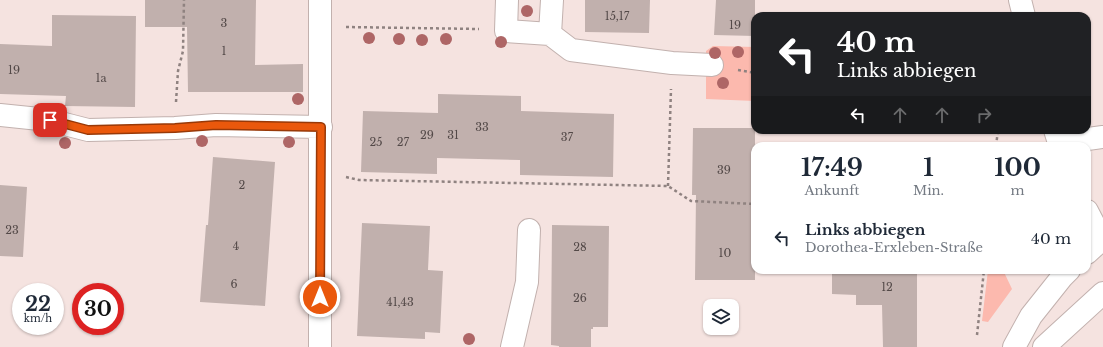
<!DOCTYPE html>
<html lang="de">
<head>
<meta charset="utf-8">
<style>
	:root { --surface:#fff; --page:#f2f2f3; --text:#1f2937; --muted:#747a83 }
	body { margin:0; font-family:"Libre Baskerville",serif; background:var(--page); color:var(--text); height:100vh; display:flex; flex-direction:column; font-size:15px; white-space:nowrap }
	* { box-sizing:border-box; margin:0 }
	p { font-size:13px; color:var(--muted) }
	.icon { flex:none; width:22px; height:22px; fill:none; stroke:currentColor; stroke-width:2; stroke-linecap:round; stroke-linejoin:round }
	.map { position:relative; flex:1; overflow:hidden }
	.drawer { position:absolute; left:751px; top:142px; width:340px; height:132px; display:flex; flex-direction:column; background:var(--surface); border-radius:12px; box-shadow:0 1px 3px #0004 }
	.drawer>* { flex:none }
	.hud { position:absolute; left:751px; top:12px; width:340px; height:122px; border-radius:12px; box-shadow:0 1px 3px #0004; background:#202124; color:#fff; overflow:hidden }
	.fabs { position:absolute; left:703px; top:299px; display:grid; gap:8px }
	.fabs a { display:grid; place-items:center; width:36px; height:36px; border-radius:8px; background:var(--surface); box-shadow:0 1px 3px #0004; font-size:20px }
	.speed { position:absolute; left:12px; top:283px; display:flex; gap:8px; font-size:20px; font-weight:700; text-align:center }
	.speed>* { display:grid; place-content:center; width:52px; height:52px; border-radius:50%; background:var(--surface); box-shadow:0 1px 3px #0004; line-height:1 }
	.speed small { font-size:10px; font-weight:400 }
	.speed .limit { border:6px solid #d22; background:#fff; color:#111 }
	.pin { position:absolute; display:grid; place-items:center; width:34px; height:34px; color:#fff; margin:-17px; border-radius:8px; box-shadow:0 2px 6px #0006 }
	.me { position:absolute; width:44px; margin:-22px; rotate:0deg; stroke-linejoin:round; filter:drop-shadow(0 0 3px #0008) }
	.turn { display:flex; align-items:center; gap:14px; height:84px; padding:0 20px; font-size:18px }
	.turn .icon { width:52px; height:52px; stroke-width:2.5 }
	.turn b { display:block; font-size:28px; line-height:34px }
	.lanes { display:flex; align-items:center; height:38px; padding:0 20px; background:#0003; justify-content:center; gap:20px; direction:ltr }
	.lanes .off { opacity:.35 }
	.eta { display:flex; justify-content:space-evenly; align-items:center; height:68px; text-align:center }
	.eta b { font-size:24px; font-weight:700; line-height:28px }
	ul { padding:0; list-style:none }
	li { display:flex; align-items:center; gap:12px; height:56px; padding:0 20px }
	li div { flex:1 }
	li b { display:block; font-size:15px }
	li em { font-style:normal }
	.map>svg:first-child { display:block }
	.green { fill:#fcb9ae }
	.building { fill:#c1b0ad }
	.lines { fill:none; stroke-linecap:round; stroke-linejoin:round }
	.minor-casing { stroke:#c2b1ae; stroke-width:24 }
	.major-casing { stroke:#c2b1ae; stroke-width:24 }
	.path { stroke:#8f8280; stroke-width:2.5; stroke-dasharray:3 3; stroke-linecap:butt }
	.minor { stroke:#fff; stroke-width:22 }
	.major { stroke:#fff; stroke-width:22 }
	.tree { fill:#ae6666 }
	.route-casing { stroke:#983908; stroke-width:10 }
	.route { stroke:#ea580c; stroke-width:7 }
	.labels { text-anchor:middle; stroke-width:3; stroke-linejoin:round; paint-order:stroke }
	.number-label { font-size:11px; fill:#534948 }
</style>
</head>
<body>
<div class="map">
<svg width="1103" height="347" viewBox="0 0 1103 347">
	<rect width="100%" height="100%" fill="#f5e3e0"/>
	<path class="green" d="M713,46l42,1v54l-49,-2v-48z
		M988,270h15l9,19 -24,33 -6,-1z"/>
	<path class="building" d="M145,0h111l-1,65 48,-1v28h-115l-1,-65h-42z
		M585,0h65l-1,33 -64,-1z
		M716,0h39v36l-41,-1z
		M52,15l84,1 -1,91 -70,-1 1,-10 -66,-2v-50l52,2z
		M438,94l83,2v15l93,3 -1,63 -93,-2v-15l-83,-2v16l-76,-2 2,-61 75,2z
		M693,128h62v152h-60l1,-85h-4z
		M213,157l62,5 -10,144 -65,-4 6,-77h2z
		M0,185l27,2 -4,70 -23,-1z
		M362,223l68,3 -2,44 15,1 -3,62 -15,-1v7l-68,-3z
		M552,225l57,1 -1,101h-15v2h-2v18h-32v-1l-8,-1z
		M832,270h85v77h-34l-1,-42h-26v-10l-24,-1z"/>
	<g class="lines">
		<defs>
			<path id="minor" d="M320,0v347
				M507,0l-1,31 44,3 2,-34
				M550,34l21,16 101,13 40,2
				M0,115l49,5 39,10 87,-2 41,-3 105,2
				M1059,143l44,-6
				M1087,253l14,-13
				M512,347l15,-65 2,-52
				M1014,347l17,-31 31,-39 7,-7
				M1044,347l59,-54"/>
			<path id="major" d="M1020,0l4,16
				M1055,130l5,16
				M1087,211l16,31"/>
		</defs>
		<use href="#minor" class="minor-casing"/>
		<use href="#major" class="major-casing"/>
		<path class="path" d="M346,27l133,2
			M738,70l17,3
			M176,102l2,-31 5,-20 1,-51
			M996,146l2,-16
			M346,177l13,3 309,6 23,15 64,3
			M668,186l3,-97
			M977,335l7,-65"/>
		<use href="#minor" class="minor"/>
		<use href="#major" class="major"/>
	</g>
	<g class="tree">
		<circle cx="527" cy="11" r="6"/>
		<circle cx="369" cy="38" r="6"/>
		<circle cx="399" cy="39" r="6"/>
		<circle cx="446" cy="39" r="6"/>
		<circle cx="422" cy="40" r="6"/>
		<circle cx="501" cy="42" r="6"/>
		<circle cx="738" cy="52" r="6"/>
		<circle cx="715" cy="53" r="6"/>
		<circle cx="723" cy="83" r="6"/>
		<circle cx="298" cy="99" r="6"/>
		<circle cx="202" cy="141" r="6"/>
		<circle cx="289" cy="142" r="6"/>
		<circle cx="65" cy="143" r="6"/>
		<circle cx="469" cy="339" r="6"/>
	</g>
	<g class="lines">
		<defs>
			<path id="route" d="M50,120l38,10 87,-2 41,-3 105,2 -1,170"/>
		</defs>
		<use href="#route" class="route-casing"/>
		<use href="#route" class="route"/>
	</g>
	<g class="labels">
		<g class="number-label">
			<text x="617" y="20">15,17</text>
			<text x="224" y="27">3</text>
			<text x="735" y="29">19</text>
			<text x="224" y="55">1</text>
			<text x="14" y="74">19</text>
			<text x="101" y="82">1a</text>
			<text x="482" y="131">33</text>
			<text x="427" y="139">29</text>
			<text x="453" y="139">31</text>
			<text x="567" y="141">37</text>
			<text x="376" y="146">25</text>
			<text x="403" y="146">27</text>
			<text x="724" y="174">39</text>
			<text x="242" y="189">2</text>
			<text x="12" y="234">23</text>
			<text x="236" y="250">4</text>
			<text x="580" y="251">28</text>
			<text x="725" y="257">10</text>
			<text x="234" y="288">6</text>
			<text x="887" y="291">12</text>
			<text x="580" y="302">26</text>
			<text x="400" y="306">41,43</text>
		</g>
	</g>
</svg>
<div class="fabs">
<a><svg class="icon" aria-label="layers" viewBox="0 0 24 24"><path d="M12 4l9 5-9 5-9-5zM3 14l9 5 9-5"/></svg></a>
</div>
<div class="speed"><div>22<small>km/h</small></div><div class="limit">30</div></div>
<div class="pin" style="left:50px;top:120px;background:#d93025"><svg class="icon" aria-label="arrive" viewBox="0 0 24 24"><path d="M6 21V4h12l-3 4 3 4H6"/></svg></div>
<svg class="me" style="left:320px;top:297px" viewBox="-20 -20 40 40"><circle r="17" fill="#ea580c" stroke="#fff" stroke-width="3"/><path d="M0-11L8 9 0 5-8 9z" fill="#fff"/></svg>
<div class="hud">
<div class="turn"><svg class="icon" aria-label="left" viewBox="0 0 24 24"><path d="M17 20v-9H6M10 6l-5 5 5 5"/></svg><div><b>40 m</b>Links abbiegen</div></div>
<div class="lanes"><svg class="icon" aria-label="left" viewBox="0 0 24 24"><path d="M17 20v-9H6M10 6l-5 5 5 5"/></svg><svg class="icon off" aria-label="ahead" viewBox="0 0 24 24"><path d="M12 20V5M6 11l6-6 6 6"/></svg><svg class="icon off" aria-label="ahead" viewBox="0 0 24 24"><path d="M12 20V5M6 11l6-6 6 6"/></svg><svg class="icon off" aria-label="right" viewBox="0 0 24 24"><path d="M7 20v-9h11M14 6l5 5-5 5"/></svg></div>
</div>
<section class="drawer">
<div class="eta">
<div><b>17:49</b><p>Ankunft</p></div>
<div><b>1</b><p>Min.</p></div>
<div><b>100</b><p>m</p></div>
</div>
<ul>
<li><svg class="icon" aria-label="left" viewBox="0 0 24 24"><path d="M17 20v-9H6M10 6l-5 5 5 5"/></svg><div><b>Links abbiegen</b><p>Dorothea-Erxleben-Straße</p></div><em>40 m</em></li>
</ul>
</section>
</div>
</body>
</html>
